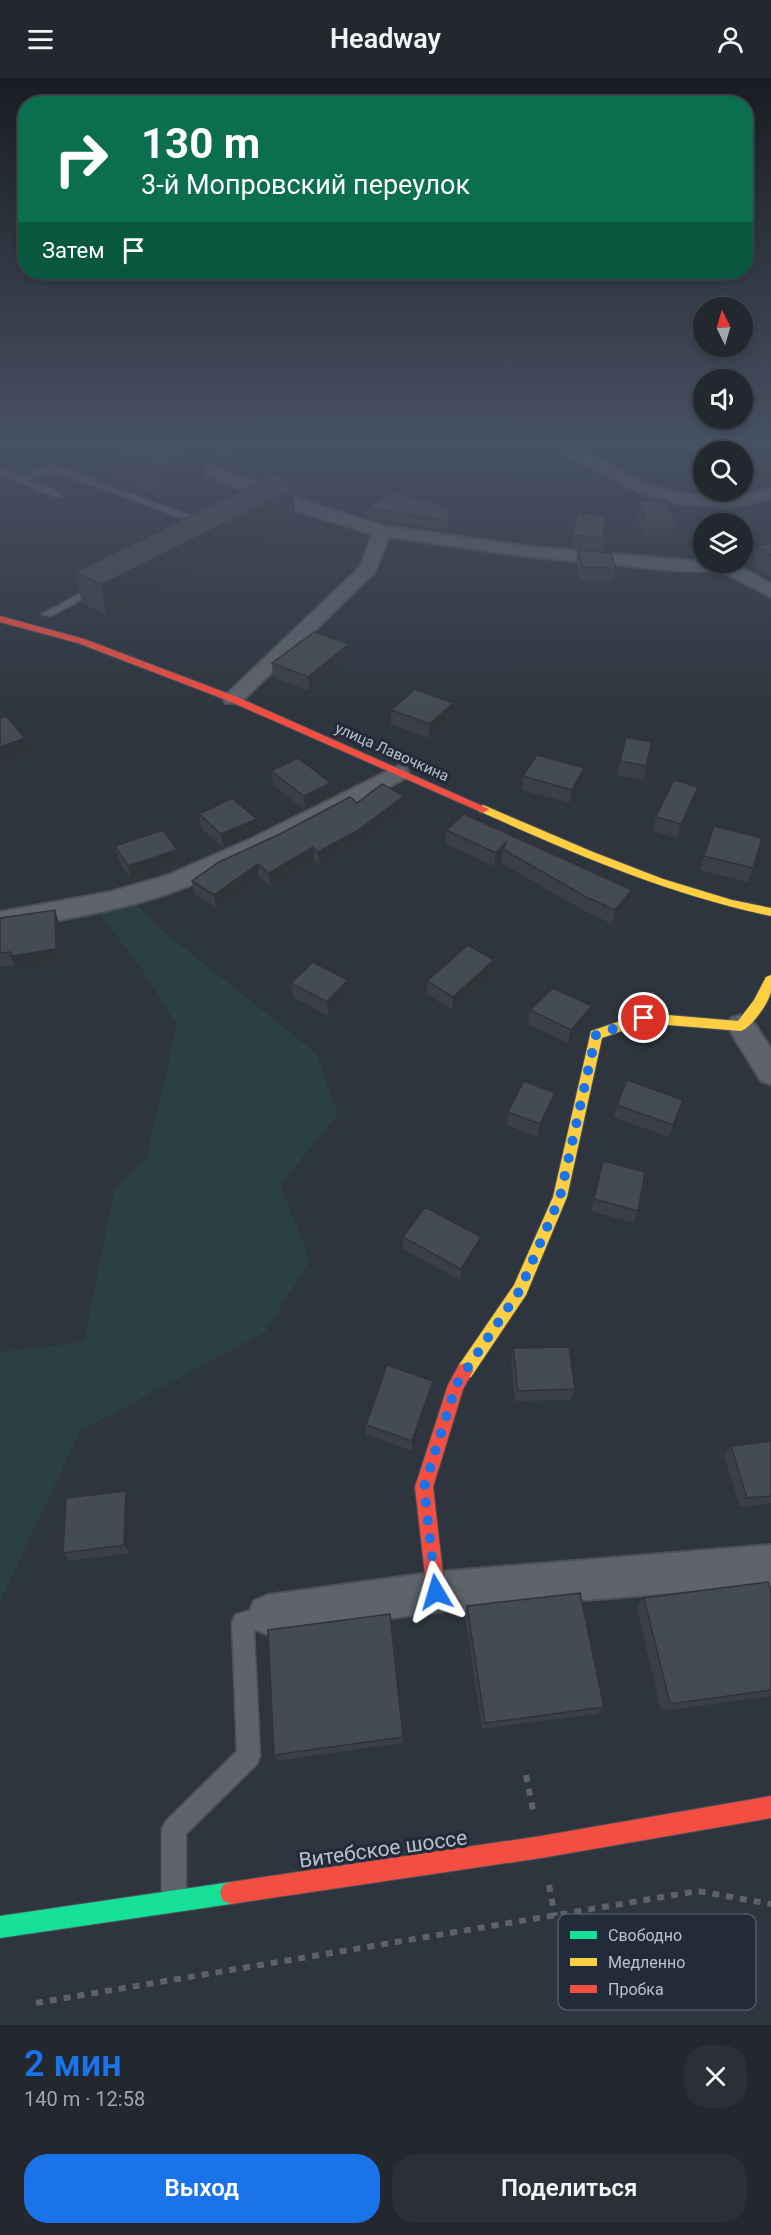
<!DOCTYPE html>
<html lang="ru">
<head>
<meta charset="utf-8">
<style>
	:root { --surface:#22282e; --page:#2a3036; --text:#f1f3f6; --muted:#a2a6aa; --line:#3f444a; --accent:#1a73e8 }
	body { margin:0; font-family:Roboto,sans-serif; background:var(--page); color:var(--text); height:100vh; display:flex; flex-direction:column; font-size:22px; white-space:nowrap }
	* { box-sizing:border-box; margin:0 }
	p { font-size:20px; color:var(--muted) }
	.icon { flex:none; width:33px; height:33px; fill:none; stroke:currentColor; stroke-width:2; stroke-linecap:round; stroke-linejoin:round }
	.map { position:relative; height:1947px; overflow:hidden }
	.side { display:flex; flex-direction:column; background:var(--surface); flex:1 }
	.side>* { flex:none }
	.banner { position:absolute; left:18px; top:18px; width:735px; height:183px; border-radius:24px; box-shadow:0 3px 9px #0003,0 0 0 2px var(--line); background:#0b6e4f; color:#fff; overflow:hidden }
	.needle { width:39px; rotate:355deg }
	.tools { position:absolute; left:693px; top:219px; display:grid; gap:12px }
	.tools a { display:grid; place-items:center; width:60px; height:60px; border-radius:50%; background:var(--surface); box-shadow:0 3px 9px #0003,0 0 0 2px var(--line); font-size:30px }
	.pin { position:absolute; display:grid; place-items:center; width:51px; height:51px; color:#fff; margin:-26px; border:3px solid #fff; border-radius:50%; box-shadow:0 2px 6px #0007 }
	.me { position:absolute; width:66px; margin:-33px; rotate:353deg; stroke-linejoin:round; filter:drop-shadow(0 0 4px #0008) }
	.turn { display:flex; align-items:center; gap:21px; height:126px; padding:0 24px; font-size:27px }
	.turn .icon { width:78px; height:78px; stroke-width:2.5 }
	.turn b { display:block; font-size:42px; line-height:51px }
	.then { display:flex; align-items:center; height:57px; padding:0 24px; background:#0003; gap:12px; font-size:22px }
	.round { display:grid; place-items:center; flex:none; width:63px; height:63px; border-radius:24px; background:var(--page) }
	.overview { display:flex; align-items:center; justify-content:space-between; height:102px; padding:0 24px }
	h1 { font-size:36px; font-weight:600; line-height:45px; color:var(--accent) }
	.cta { display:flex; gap:12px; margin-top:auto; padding:12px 24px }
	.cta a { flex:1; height:69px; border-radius:24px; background:var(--accent); color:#fff; font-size:24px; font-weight:600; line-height:69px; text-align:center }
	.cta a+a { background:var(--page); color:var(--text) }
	header { display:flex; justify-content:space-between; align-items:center; height:78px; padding:0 24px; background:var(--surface); font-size:27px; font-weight:600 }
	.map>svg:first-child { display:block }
	.green { fill:#2b4044 }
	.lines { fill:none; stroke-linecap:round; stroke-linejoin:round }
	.lane-casing { stroke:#4d5158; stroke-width:3 }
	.street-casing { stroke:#4d5158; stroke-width:4 }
	.fast-casing { stroke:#4d5158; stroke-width:2 }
	.slow-casing { stroke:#4d5158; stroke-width:2 }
	.jam-casing { stroke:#4d5158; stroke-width:2 }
	.path { stroke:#5c6267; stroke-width:6; stroke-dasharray:7 7; stroke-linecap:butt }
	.lane { fill:#5f636b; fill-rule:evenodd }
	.street { fill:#5f636b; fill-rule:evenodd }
	.fast { fill:#16e098; fill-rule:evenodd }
	.slow { fill:#ffcf43; fill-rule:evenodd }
	.jam { fill:#f24e42; fill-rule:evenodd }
	.wall { fill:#3b4047 }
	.shaded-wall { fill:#303439 }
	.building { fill:#454b52; stroke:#303439; stroke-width:1.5 }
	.route { stroke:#1a73e8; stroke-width:10; stroke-dasharray:0 18 }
	.labels { text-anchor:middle; stroke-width:6; stroke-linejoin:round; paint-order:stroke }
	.far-street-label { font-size:15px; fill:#bac1cd; stroke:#212b39 }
	.near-street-label { font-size:21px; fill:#bac1cd; stroke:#212b39 }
	.key { fill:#212b39; stroke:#4f5865; stroke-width:1.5 }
	.key-label { font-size:16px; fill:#bac1cd }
</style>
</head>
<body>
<header><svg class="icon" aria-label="menu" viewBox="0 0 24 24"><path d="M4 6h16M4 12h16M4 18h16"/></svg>Headway<svg class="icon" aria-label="person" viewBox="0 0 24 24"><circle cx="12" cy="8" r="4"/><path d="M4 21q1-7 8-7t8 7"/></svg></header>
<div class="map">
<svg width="771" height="1947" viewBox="0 0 771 1947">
	<rect width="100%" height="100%" fill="#2e353e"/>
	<path class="green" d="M137,826l22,24 157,125 22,61 -58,71 30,75 -45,72 -185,99 -80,171v-250l84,-10 30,-151 33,-34 30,-132 -34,-54 -43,-57z"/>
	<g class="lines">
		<defs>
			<path id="lane" d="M49,388h6l158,58 -8,2 -153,-55 -23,9 32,13v4h-6l-55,-23v-6l22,9z
				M95,508l8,2 -52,28 -9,-2z
				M268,1527l8,3 3,8 -3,8 -22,7 6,125 -3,8 -71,70v61l-3,9 -9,3 -9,-3 -3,-9v-66l4,-8 71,-70 -5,-128 3,-8z"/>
			<path id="street" d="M127,364h22l161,61 74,23 139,20 181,16h27l40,22v13l-50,-26h-39l-159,-15 -134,-19 -14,35 -135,131h-14l-3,-4 3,-4 135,-129 11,-32 -74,-23 -168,-66z
				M548,364h18l85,44 32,8 48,3 40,-8v10l-40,8 -54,-4 -38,-11 -77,-38z
				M398,688l8,2 3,5 -3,5c-79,41 -157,88 -242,117 -53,17 -109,26 -164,35v-18l110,-20 56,-16 85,-37z
				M741,937l10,3 20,31v35l-10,-3 -34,-55 4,-8z
				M771,1467v40l-335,27 -168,23 -14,-6 -6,-14 6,-14 14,-6 168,-23z"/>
			<path id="fast" d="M231,1804l8,3 3,8 -3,8 -8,3 -231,34v-22z"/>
			<path id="slow" d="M483,727l110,47 70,27 69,21 39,8v8c-103,-22 -196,-62 -292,-105l-2,-2z
				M771,897c0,5 0,11 0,16 -2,12 -19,36 -30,40l-97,-8 -42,15 -35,159 -41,98 -55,82 -6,2 -6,-2 -2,-6 2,-6 55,-80 39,-88 38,-166 53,-18 94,8 16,-21 12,-23z"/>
			<path id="jam" d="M0,538l84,23 153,58 252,112 -6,4 -4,-2 -250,-110 -151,-58 -78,-21z
				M465,1285l6,2 2,6 -10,18 -30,98 12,105 -2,7 -7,2 -7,-2 -2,-7 -12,-105 33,-102 11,-20z
				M771,1718v22l-230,40 -310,46 -8,-3 -3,-8 3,-8 8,-3 310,-46z"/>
		</defs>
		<use href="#lane" class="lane-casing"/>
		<use href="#street" class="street-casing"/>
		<use href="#fast" class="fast-casing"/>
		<use href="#slow" class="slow-casing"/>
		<use href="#jam" class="jam-casing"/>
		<path class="path" d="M526,1697l7,35
			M549,1807l6,31
			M36,1925l662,-112 73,13"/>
		<use href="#lane" class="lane"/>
		<use href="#street" class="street"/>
		<use href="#fast" class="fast"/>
		<use href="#slow" class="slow"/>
		<use href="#jam" class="jam"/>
	</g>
	<path class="wall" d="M89,364h146l13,15 -23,11 -21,-8 2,17 -44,21 -68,-30z
		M293,411l2,30 -188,97 -25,-13 -7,-31z
		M638,423l37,21 -3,13h-28l-8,-22z
		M367,430l83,10 -3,13 -80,-13z
		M577,435l26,18 3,7 -3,13 -31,-3z
		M771,465v35l-19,-13 5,-19z
		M578,472l38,18 -3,13h-32l-5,-18z
		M350,580l-41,33 -36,-14 -1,-14z
		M391,632l61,6 -23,22 -38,-14z
		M649,677l-6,25 -26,-5 3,-14z
		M584,690l-2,13 -13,22 -47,-13 1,-14z
		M271,693l61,25 -27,14 -32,-25z
		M698,709l-4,13 -17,38 -24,-7 3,-14z
		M404,718v13l-47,35 -38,21 -5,-5 -44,26 -11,-9 -43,31 -22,-14 -2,-13 88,-47 77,-31z
		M199,736l58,5 2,14 -35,15 -23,-20z
		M446,752l186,60 -4,13 -16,21 -29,-14 -82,-47 1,-4 -8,7 -48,-22z
		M115,768l65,17 -49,17 -12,-20z
		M704,778l49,12 -5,14 -48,-12z
		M0,840l59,5 2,40 -45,6 -1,-4 -15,2z
		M492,896l-40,36 -25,-16v-13z
		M348,902l1,14 -21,22 -35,-19 -2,-14z
		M592,928l-3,13 -21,24 -40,-19 2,-14z
		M555,1015l-3,13 -15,31 -30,-12 1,-13z
		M683,1022l-14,37 -56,-20 4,-12z
		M603,1083l35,50 -4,12 -43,-12z
		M403,1159h78l-1,12 -20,31 -57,-31z
		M513,1270l62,41 -4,11 -56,1 -4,-42z
		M432,1313l-20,60 -46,-17v-9z
		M771,1363v62l-31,4 -16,-52 7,-9z
		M131,1421l-1,54 -61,8 -6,-8z
		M771,1513v105l-110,15 -24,-103 7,-10z
		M467,1528l137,101 -7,7 -115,15 -17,-113z
		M403,1659v6l-126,18 -3,-6z"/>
	<path class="shaded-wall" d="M247,369l1,10 -23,11 -2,-10z
		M202,370l4,29 -44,21 -4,-30z
		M293,411l2,30 -188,97 -6,-31z
		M451,430l-1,10 -3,13 1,-10z
		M349,566l1,14 -41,33 -1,-14z
		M453,625l-1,13 -23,22 1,-14z
		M25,660l4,14 -29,11v-16z
		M584,690l-2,13 -13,22 3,-13z
		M331,705l1,13 -27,14 -1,-14z
		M698,709l-4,13 -17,38 4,-14z
		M404,718v13l-47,35 -38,21 -1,-13z
		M257,741l2,14 -35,15 -3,-14z
		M507,763l-4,8 -1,10 -8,7 2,-13z
		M313,769l1,13 -44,26 -1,-13z
		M177,772l3,13 -49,17 -3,-14z
		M258,786l1,13 -43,31 -2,-13z
		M632,812l-4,13 -16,21 3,-14z
		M55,832l4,13 2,40 -45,6 -5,-13z
		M494,882l-2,14 -40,36 1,-13z
		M348,902l1,14 -21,22 -1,-14z
		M592,928l-3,13 -21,24 3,-13z
		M555,1015l-3,13 -15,31 3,-13z
		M481,1159l-1,12 -20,31 1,-11z
		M433,1303l-1,10 -20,60v-10z
		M126,1413l5,8 -1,54 -6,-8z"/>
	<path class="building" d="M95,364h91l16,6 -44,20z
		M186,364h49l12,5 -24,11 -21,-8v-2z
		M274,397l14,6 5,8 -192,96 -26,-13z
		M393,413l58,17 -3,13 -81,-13z
		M665,422l10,22h-29l-8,-21z
		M577,435l29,2 -3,16 3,7 -33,-3z
		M771,465v13l-14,-10z
		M578,472l33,3 5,15h-33z
		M314,554l35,12 -41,33 -36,-14z
		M415,611l38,14 -23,21 -39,-14z
		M6,638l19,22 -25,9v-29z
		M626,659l26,5 -6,24 -26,-5z
		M537,677l47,13 -12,22 -49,-14z
		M298,680l33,25 -27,13 -33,-25z
		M674,702l24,7 -17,37 -25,-7z
		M382,706l22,12 -47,35 -39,21 -5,-5 -44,26 -11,-9 -44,31 -22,-14 27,-19 61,-28 70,-37 7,6z
		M232,720l25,21 -36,15 -22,-20z
		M464,736l168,76 -17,20 -29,-13 -83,-48 4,-8 -11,12 -50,-23z
		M714,748l48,12 -9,30 -49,-12z
		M163,752l14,20 -49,16 -13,-20z
		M55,832l1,39 -45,7v-4l-11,1v-35z
		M468,867l26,15 -41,37 -26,-16z
		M313,884l35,18 -21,22 -36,-19z
		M553,910l39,18 -21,24 -41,-20z
		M627,1002l56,20 -10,25 -56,-20z
		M524,1003l31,12 -15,31 -32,-12z
		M603,1083l42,11 -7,39 -44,-12z
		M425,1129l56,30 -20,32 -58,-32z
		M569,1269l6,42 -57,2 -5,-43z
		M387,1287l46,16 -21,60 -46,-16z
		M771,1363v55l-24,2 -16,-52z
		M126,1413l-2,54 -61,8 3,-55z
		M768,1504l3,9v99l-101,14 -26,-106z
		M580,1515l24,114 -119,16 -18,-117z
		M390,1536l13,123 -129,18 -6,-125z"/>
	<linearGradient id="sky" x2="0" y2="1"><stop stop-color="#191d22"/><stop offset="0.57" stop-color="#465163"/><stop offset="1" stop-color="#465163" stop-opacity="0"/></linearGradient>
	<rect width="771" height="637" fill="url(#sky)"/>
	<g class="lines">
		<path class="route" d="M436,1514l-12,-105 32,-102 64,-95 40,-93 36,-162 48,-17"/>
	</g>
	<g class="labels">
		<g class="far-street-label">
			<text transform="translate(392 674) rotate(24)" y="5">улица Лавочкина</text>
		</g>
		<g class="near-street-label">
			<text transform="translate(383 1771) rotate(-8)" y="7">Витебское шоссе</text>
		</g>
	</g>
	<rect x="558" y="1836" width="198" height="96" rx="9" class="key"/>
	<rect x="570" y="1853" width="27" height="8" fill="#16e098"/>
	<rect x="570" y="1880" width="27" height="8" fill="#ffcf43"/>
	<rect x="570" y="1907" width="27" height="8" fill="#f24e42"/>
	<g class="key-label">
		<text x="608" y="1863">Свободно</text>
		<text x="608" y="1890">Медленно</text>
		<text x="608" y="1917">Пробка</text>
	</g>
</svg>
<div class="tools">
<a><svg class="needle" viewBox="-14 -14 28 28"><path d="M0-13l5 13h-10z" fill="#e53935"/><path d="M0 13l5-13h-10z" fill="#a2a6aa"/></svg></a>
<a><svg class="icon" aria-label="sound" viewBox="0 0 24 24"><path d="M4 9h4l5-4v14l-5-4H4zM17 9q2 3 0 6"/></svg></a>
<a><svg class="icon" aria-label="search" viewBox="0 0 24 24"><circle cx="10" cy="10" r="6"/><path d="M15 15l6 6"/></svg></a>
<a><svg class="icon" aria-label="layers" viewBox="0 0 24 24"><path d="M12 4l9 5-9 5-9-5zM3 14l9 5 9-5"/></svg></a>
</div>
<div class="pin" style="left:644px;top:940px;background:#d93025"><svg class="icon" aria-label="arrive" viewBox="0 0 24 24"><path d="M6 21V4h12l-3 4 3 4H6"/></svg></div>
<svg class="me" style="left:436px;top:1514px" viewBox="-20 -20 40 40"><path d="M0-17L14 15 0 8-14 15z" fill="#1a73e8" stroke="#fff" stroke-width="4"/></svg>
<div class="banner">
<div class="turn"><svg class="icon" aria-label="right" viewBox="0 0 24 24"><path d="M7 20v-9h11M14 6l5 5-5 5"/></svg><div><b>130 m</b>3-й Мопровский переулок</div></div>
<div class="then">Затем<svg class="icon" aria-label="arrive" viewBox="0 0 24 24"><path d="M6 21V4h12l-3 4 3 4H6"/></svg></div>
</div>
</div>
<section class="side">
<div class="overview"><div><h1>2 мин</h1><p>140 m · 12:58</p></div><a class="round"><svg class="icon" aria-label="close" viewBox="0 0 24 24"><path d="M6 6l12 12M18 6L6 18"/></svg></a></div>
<div class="cta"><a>Выход</a><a>Поделиться</a></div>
</section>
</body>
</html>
